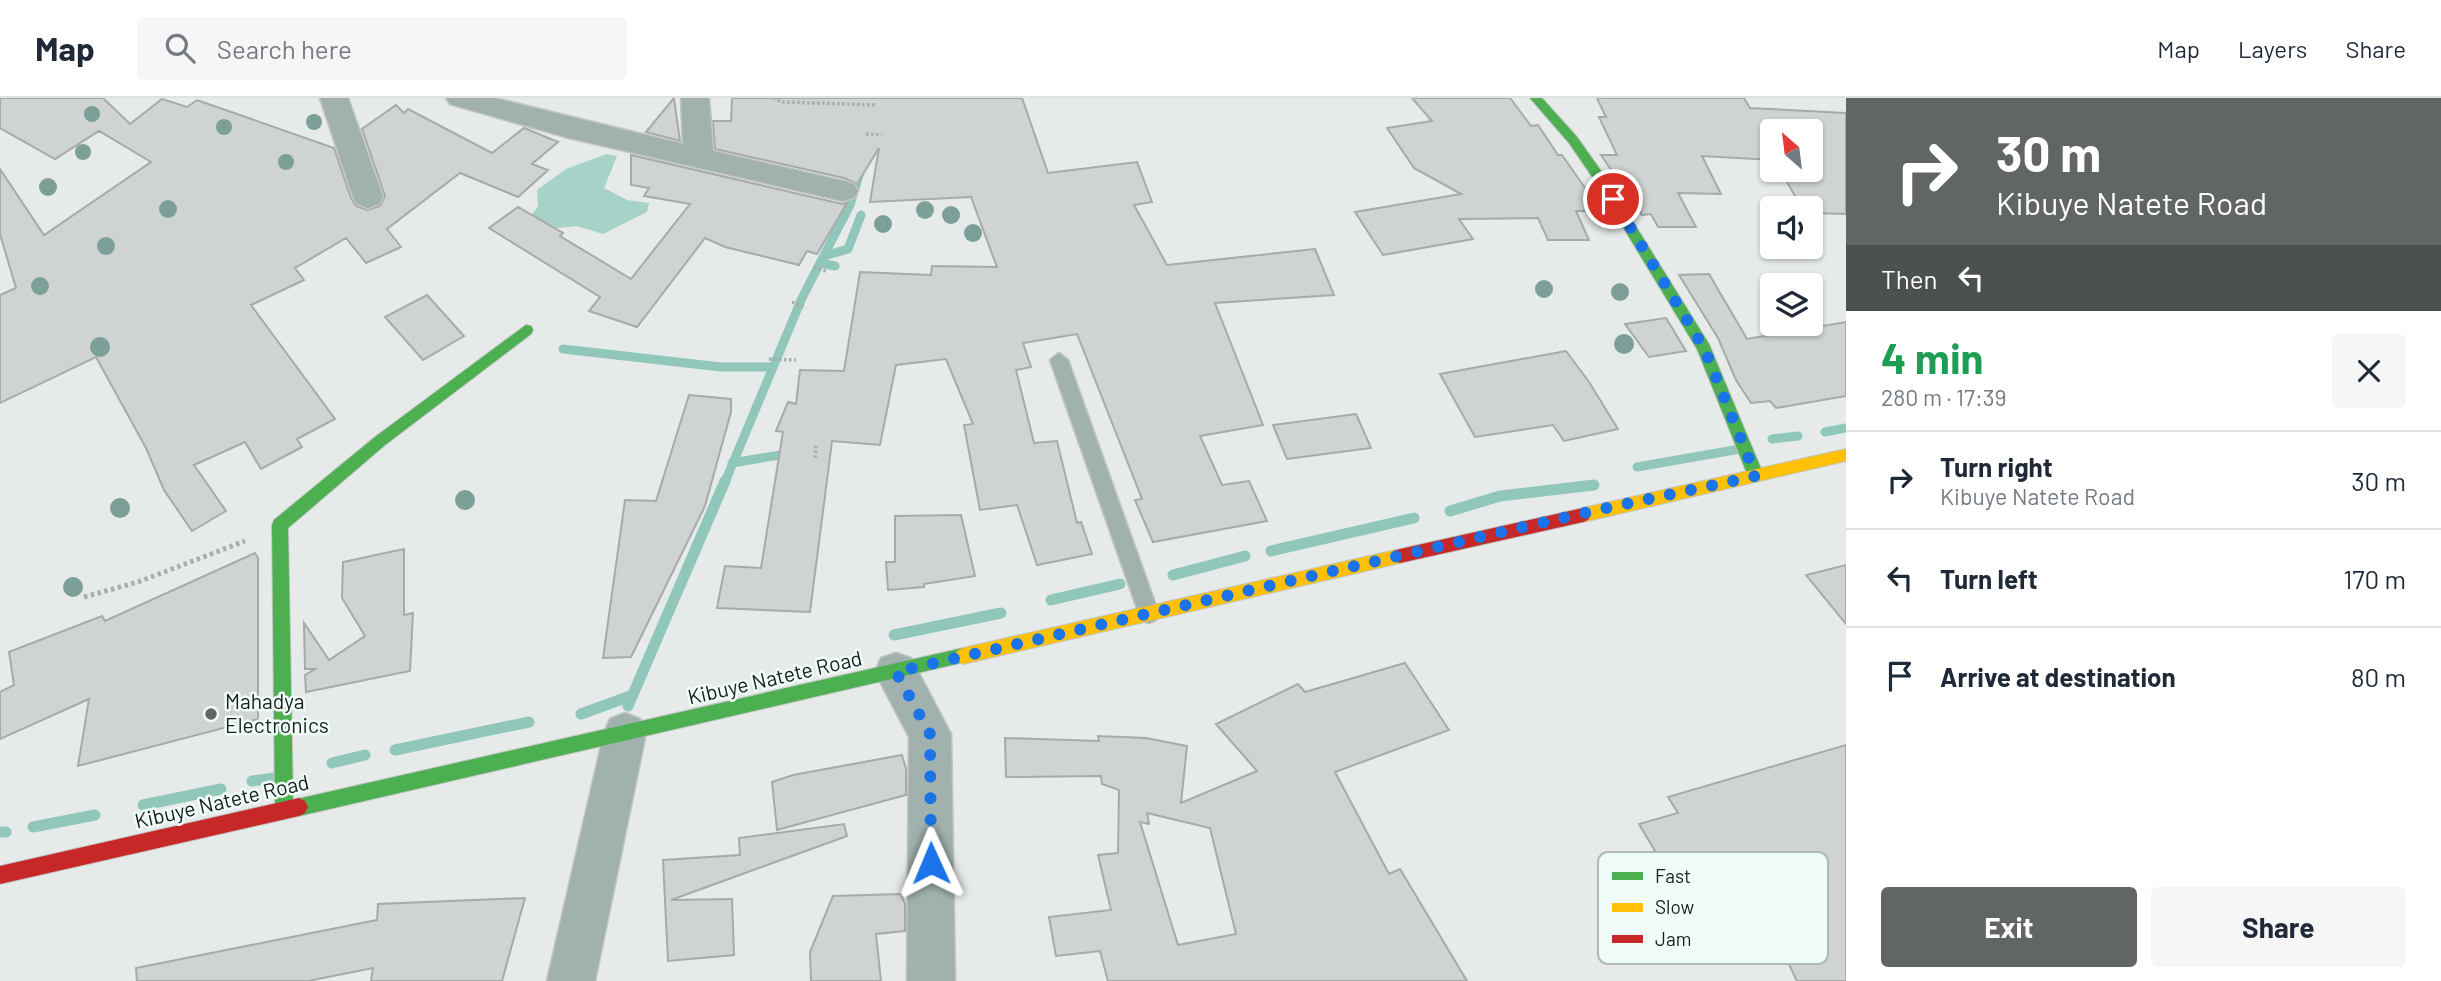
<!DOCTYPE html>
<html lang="en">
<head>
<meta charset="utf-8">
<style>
	:root { --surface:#fff; --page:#f6f6f7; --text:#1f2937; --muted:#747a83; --line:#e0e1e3; --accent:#616564 }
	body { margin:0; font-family:Barlow,sans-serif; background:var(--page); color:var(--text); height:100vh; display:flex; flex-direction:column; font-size:26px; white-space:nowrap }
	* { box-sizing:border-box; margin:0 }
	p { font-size:23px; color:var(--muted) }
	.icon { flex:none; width:38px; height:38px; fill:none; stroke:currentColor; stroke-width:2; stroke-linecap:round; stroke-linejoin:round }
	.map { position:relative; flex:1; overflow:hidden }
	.sheet { display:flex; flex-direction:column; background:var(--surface); width:595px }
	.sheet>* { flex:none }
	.banner { background:#616564; color:#fff; overflow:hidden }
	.needle { width:46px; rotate:332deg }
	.tools { position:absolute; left:1760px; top:21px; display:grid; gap:14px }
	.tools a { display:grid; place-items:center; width:63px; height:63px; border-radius:7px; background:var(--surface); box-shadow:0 2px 5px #0004; font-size:35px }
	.pin { position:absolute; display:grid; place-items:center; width:60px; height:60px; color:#fff; margin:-30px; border:4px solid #fff; border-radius:50%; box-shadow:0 2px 7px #0007 }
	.me { position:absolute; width:77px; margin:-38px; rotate:359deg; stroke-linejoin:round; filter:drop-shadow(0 0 5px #0008) }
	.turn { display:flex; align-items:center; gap:24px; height:147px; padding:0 35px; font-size:32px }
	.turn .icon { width:91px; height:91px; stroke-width:2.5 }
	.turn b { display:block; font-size:49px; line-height:60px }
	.then { display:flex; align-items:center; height:66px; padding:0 35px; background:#0003; gap:14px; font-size:26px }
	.round { display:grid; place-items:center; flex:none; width:74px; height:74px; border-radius:7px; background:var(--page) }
	.summary { display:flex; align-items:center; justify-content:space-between; height:119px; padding:0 35px }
	h1 { font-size:42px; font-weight:700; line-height:52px; color:#1e9e55 }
	.cta { display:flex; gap:14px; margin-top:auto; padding:14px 35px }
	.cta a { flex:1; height:80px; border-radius:7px; background:var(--accent); color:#fff; font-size:28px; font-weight:700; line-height:80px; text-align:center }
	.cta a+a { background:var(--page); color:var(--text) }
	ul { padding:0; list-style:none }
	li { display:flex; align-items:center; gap:21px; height:98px; padding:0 35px; border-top:2px solid var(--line) }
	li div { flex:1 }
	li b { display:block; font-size:26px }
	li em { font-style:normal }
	header { display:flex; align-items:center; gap:42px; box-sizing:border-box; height:98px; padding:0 35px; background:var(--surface); border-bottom:2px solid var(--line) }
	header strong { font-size:33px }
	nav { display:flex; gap:38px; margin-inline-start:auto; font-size:24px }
	.search { width:490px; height:63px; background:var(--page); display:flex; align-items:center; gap:18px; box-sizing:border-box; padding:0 24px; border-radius:7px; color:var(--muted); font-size:26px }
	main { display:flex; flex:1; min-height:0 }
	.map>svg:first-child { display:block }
	.forest { fill:#a6d2c7 }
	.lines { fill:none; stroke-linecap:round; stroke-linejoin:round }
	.stream-far1 { stroke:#91c7ba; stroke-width:9 }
	.stream { stroke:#91c7ba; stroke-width:11 }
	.building { fill:#cfd4d3; stroke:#a6aaa9; stroke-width:2; fill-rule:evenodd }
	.lane-casing { stroke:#c2c5c4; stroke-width:3 }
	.street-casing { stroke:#c2c5c4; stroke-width:3 }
	.fast-casing { stroke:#c2c5c4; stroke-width:2 }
	.slow-casing { stroke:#c2c5c4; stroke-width:2 }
	.jam-casing { stroke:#c2c5c4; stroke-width:2 }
	.path-far1 { stroke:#a5afac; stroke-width:3.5; stroke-dasharray:2.5 2.5; stroke-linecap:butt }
	.path { stroke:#a5afac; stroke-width:5; stroke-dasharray:3.5 3.5; stroke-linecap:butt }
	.lane { fill:#a1b1ae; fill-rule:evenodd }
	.street { fill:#a1b1ae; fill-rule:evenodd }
	.fast { fill:#4caf50; fill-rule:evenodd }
	.slow { fill:#ffc107; fill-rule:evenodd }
	.jam { fill:#c62828; fill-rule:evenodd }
	.tree { fill:#7ca098 }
	.route { stroke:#1a73e8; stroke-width:12; stroke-dasharray:0 21.6 }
	.poi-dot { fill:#616564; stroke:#f0fcf8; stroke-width:2.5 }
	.labels { text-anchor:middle; stroke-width:5; stroke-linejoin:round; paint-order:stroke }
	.street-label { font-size:21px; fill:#191d1c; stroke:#f0fcf8 }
	.poi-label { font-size:21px; fill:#191d1c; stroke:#f0fcf8; text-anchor:start }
	.key { fill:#f0fcf8; stroke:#b0b9b6; stroke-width:2 }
	.key-label { font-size:19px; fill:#191d1c }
</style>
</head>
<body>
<header>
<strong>Map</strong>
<div class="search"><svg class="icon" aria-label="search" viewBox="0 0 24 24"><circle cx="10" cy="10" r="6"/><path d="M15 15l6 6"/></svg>Search here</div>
<nav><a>Map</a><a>Layers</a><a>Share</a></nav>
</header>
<main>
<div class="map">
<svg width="1846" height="883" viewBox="0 0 1846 883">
	<rect width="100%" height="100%" fill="#e6ebea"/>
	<path class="forest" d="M606,56l11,2 -13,32 23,12 22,3 -2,9 -44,22 -26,-8 -29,3 -19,-10 9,-13 -1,-16 29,-21z"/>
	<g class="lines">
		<path class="stream-far1" d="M824,158l24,-7 13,-34
			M820,165l15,3
			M563,251l158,18h51
			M1825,334l21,-4
			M1772,341l26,-3
			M732,365l60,-10
			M1637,369l103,-18
			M725,384l77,-184 48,-93 10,-33"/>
		<path class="stream" d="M1450,413l50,-15 94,-11
			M1271,453l143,-33
			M1173,477l72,-19
			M1051,502l69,-16
			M894,537l107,-22
			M628,608l97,-225
			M581,616l52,-19
			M395,652l134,-28
			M332,665l33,-8
			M252,683l22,-3
			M143,707l78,-16
			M33,729l62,-12
			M0,734h6"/>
	</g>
	<path class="building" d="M0,0h103l27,26 32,-25 25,8 10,-7 137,48 17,50 5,8 11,4 13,-4 5,-10 -23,-67 34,-24 8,8 4,-4 84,44 32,-25 34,14 -26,22 16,6 -30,27 -58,-24 -73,56 14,18 -35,16 -20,-25 -51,30 9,12 -53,25 84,114 -38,20 5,8 -41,22 -16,-27 -51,23 32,46 -34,20 -28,-41 -18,-42 -50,-91 -96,46v-108l16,-7 -16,-54v-65l44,66 107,-73 -52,-31 -44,28 -55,-31z
		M674,0l6,43 -34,-9z
		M732,0h290l26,75 89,-11 15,40 -18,3 33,60 148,-16 19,46 -119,8 48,122 -63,11 22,49 27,-4 18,40 -114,21 -18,-42 7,-1 -65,-165 -54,9 8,24 -15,3 18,73 23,-2 20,82 4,-1 11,32 -55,11 -20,-60 -37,5 -16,-85 9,-1 -27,-65 -50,6 -16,80 -48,-4 -22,171 -93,-4 8,-42 36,2 22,-136 -7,-1 12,-29 8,2 4,-34 44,1 16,-99 71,3 1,-9 65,1 -26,-70 -101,5 9,-54 -22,36 -13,-6 -129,-29 -2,-28h18z
		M1412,0h98l21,28 7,-1 20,30h4l39,56h-25l13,29h-41l-10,-22 -79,1 14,20 -90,16 -28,-43 106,-18 -47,-26 -27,-40 45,-7z
		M1597,0h147l6,10 96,5v101l-35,-1v-5h-9l-22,-38h31v-39h-38v29l-71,-4 19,38 -43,-1 18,34h-38l-7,-13 -9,1 -41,-60h16l-18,-38h7z
		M631,57l211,49 5,-1 -30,51 -10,-3 -8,14 -74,-18 -20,-9 -68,89 -48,-16 11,-14 -111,-69 29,-21 45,26 -3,3 71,43 59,-75 -46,-8 5,-8 -18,-3z
		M1709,176l38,65 99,-17v74l-70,12 -6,-7 -19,2 -15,-23 -18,-42 -39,-63z
		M427,197l37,41 -41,24 -38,-43z
		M1666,220l20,33 -37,6 -24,-33z
		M1566,253l23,31 29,47 -54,12 -11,-16 -78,12 -35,-63z
		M689,297l42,4v13l-26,94 -74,151 -28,1 22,-158 31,1z
		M1356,316l15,34 -84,11 -14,-34z
		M961,417l14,61 -51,8v3l-36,3 -2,-28h9v-46z
		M404,451v66l9,-2 -3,58 -104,21 -1,-17 10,-6h-10l-1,-46 25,37 36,-24 -23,-38 1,-36z
		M255,455l3,5v161l-180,47 11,-67 -89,40v-47l14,-7 -5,-33 93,-36 3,5z
		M1846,467v59l-40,-49z
		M1405,565l44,67 -114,42 54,102 11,-5 67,112h-359l-8,-30 -44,5 -7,-39 62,-7 -13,-55 20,-2 1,-63 -17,-6 -1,-8 -95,1 -1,-39 94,3 -1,-5 48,2 41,8 -6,57 76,-32 -41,-47 82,-40 7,8zM1147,715l63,15 26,106 -58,11 -38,-123 9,2z
		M1846,647v236h-49l-45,-93 -21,7 -3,-4 -42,12 -47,-79 39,-11 -10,-16z
		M902,657l4,14v26l-129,35 -5,-48 21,-7z
		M844,726l3,12 -176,64 61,-1 2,56 -66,6 -5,-101 77,-5 -1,-17z
		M901,796l4,10v27l-29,3 5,47h-70l-1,-29 23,-56z
		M525,800l-23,83h-131l2,-13 -65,13h-171l-1,-13 241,-48 1,-16z"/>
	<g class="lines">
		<defs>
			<path id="lane" d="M1059,255l9,7 91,254 -3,6 -7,3 -7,-3 -3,-6 -89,-254z"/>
			<path id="street" d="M320,0h28l35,99 -4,7 -11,4 -11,-4 -4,-7z
				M446,0h48l189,46 -2,-46h28l4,53 130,30 11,3 4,7 -4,7 -11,3 -274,-63 -119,-34z
				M896,555l15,5 40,76 4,247h-48l2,-244 -34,-65 6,-14z
				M625,615l15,6 6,14 -51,248h-48l57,-248 6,-14z"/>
			<path id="fast" d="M1530,0h12l35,39 27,38 105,169 55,132 -3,4h-10l-3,-4 -51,-127 -102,-168 -26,-38z
				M526,227l5,1 2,4 -2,4 -146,111 -97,83 5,272 670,-152 6,3 2,5 -2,5 -670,155 -7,-4 -2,4 -6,3 -6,-3 -3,-6 -3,-285 2,-5 101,-83z"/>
			<path id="slow" d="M1846,351v12l-263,61 -5,-2 -3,-5 3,-5 5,-2z
				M1400,451l6,2 2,5 -2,5 -6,2 -437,101 -6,-3 -2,-5 2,-5 6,-3z"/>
			<path id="jam" d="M1583,410l5,2 3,5 -3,5 -5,2 -183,41 -6,-2 -2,-5 2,-5 6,-2z
				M299,700l6,3 3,6 -3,6 -6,3 -299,68v-18z"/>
		</defs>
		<use href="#lane" class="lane-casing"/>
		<use href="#street" class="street-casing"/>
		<use href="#fast" class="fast-casing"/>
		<use href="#slow" class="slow-casing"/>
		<use href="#jam" class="jam-casing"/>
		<path class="path-far1" d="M773,0l9,4 94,3
			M866,36l16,1
			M814,169l14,5
			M792,204l14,6
			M769,261l27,1
			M815,360l1,-12"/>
		<path class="path" d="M84,499l54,-15 107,-41"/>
		<use href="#lane" class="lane"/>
		<use href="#street" class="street"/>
		<use href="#fast" class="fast"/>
		<use href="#slow" class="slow"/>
		<use href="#jam" class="jam"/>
	</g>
	<g class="tree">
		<circle cx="92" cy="16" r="8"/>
		<circle cx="314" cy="24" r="8"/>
		<circle cx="224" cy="29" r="8"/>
		<circle cx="83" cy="54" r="8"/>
		<circle cx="286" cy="64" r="8"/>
		<circle cx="48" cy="89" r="9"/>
		<circle cx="168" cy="111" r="9"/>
		<circle cx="925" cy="112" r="9"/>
		<circle cx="951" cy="117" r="9"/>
		<circle cx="883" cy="126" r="9"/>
		<circle cx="973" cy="135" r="9"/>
		<circle cx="106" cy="148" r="9"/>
		<circle cx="40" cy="188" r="9"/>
		<circle cx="1544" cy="191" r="9"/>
		<circle cx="1620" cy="194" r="9"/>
		<circle cx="1624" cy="246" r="10"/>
		<circle cx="100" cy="249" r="10"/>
		<circle cx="465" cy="402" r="10"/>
		<circle cx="120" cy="410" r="10"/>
		<circle cx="73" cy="489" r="10"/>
	</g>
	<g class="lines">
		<path class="route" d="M931,765l-1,-129 -34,-62 697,-161 163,-35 -52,-128 -91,-149"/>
	</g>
	<circle class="poi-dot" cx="211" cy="616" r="7"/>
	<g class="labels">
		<g class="street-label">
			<text transform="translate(775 580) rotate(-13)" y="7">Kibuye Natete Road</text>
			<text transform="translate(222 704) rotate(-13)" y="7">Kibuye Natete Road</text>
		</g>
		<g class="poi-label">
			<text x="225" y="611">Mahadya<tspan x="225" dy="24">Electronics</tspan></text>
		</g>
	</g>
	<rect x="1598" y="754" width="230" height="112" rx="10" class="key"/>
	<rect x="1612" y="774" width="31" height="8" fill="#4caf50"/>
	<rect x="1612" y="805" width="31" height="9" fill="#ffc107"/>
	<rect x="1612" y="837" width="31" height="8" fill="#c62828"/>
	<g class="key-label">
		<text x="1655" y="785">Fast</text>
		<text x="1655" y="816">Slow</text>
		<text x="1655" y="848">Jam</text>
	</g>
</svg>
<div class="tools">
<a><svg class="needle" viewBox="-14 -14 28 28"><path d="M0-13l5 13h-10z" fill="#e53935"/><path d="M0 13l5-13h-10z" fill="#747a83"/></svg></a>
<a><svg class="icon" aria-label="sound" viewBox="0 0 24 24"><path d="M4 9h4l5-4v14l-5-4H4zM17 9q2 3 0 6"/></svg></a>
<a><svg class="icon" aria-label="layers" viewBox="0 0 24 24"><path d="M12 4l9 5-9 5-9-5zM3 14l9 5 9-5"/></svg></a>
</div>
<div class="pin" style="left:1613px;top:101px;background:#d93025"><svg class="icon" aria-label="arrive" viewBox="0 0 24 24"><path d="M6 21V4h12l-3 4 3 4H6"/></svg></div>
<svg class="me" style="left:931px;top:765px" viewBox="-20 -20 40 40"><path d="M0-17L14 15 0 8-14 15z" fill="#1a73e8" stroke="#fff" stroke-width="4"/></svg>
</div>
<section class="sheet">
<div class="banner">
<div class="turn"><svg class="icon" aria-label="right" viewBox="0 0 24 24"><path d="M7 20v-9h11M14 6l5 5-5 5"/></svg><div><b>30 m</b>Kibuye Natete Road</div></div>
<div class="then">Then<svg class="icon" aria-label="left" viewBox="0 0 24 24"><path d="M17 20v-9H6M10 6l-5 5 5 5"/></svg></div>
</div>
<div class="summary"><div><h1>4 min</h1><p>280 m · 17:39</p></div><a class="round"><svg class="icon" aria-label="close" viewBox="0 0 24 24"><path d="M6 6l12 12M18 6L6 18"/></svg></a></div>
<ul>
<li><svg class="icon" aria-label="right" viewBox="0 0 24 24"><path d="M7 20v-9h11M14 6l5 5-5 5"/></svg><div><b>Turn right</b><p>Kibuye Natete Road</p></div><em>30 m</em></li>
<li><svg class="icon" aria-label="left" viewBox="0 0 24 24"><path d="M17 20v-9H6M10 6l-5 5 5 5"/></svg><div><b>Turn left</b></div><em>170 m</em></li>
<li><svg class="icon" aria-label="arrive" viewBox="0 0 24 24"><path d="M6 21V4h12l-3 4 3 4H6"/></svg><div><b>Arrive at destination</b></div><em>80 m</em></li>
</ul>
<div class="cta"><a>Exit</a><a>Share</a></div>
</section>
</main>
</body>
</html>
